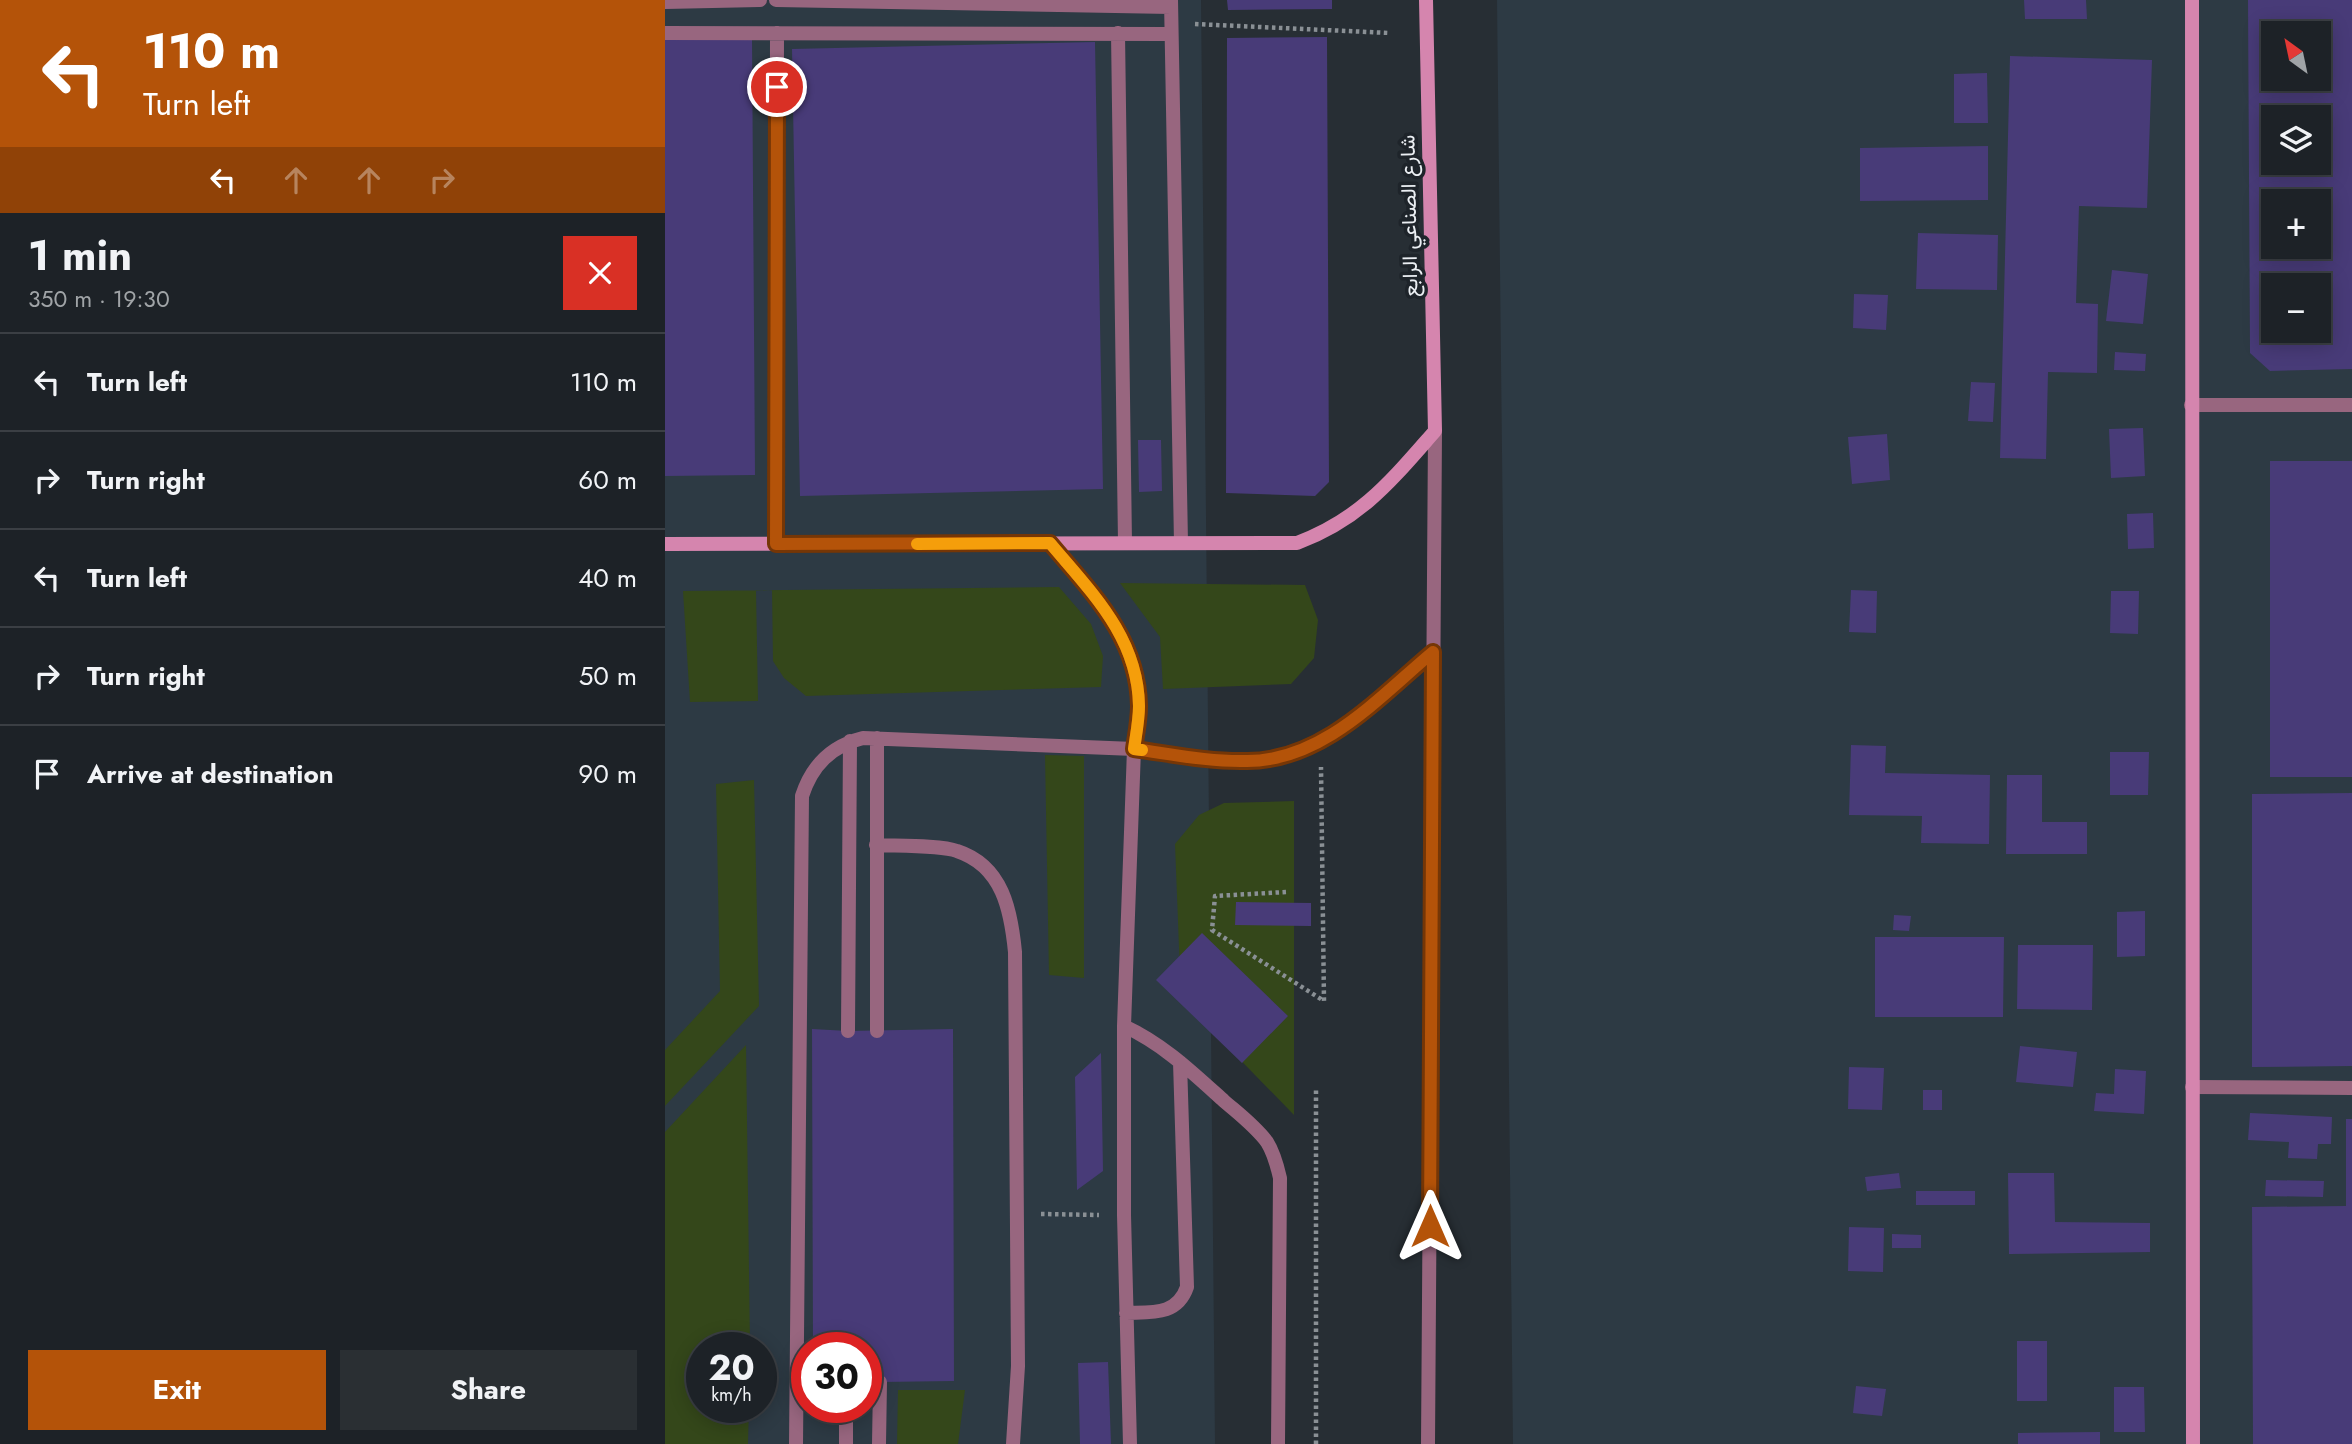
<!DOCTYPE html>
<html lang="en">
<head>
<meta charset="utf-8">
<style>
	:root { --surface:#1d2227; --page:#2a2f33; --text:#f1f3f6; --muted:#a0a4a7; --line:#3b3f44; --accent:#b45309 }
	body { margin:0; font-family:Jost,Vazirmatn,sans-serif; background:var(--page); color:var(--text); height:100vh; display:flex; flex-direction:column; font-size:26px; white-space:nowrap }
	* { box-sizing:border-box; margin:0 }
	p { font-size:23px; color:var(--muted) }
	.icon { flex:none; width:38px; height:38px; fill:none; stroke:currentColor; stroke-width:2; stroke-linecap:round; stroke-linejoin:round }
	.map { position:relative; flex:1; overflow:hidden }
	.sheet { display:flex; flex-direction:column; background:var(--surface); width:665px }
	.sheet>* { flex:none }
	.hud { background:#b45309; color:#fff; overflow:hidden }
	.needle { width:46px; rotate:327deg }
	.fabs { position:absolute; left:1596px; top:21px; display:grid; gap:14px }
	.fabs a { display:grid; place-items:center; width:70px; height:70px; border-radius:0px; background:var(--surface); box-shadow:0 4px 18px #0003,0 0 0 2px var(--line); font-size:35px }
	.speed { position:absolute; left:21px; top:1332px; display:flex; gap:14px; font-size:35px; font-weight:700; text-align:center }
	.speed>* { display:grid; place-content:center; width:91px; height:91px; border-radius:50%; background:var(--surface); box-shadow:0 4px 18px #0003,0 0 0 2px var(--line); line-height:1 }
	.speed small { font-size:18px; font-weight:400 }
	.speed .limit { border:10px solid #d22; background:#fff; color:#111 }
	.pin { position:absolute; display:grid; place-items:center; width:60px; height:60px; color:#fff; margin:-30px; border:4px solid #fff; border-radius:50%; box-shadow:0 2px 7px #0007 }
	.me { position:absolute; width:77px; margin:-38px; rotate:0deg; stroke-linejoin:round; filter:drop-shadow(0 0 5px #0008) }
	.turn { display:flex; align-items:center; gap:24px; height:147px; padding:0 28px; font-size:32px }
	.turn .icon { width:91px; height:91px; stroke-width:2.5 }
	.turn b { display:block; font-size:49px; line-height:60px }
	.lanes { display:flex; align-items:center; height:66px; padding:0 28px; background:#0003; justify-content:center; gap:35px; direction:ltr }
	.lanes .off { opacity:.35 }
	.round { display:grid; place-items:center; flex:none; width:74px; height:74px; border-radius:0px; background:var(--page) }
	.head { display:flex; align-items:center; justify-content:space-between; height:119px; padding:0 28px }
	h1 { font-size:42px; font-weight:700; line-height:52px }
	.cta { display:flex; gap:14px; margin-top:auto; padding:14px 28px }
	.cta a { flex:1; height:80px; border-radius:0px; background:var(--accent); color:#fff; font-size:28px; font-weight:700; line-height:80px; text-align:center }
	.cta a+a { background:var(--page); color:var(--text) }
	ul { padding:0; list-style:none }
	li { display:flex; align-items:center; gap:21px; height:98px; padding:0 28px; border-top:2px solid var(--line) }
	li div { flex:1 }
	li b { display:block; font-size:26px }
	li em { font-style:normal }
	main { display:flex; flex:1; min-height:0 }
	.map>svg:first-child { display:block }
	.built { fill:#2d3a44; fill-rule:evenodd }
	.green { fill:#34471a }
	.building { fill:#483b78; fill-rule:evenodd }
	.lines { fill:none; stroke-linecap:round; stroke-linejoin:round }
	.path { stroke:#8a9095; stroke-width:4.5; stroke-dasharray:3.5 3.5; stroke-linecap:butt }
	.service { stroke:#98667f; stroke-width:14 }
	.minor { stroke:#98667f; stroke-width:14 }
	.secondary { stroke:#d585ae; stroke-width:14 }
	.route-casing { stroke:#753606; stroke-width:18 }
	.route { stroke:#b45309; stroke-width:12 }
	.slow { stroke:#f59e0b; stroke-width:12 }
	.labels { text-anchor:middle; stroke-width:7; stroke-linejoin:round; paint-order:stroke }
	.street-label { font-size:21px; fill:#ebeff3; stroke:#1e242a }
</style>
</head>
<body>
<main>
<section class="sheet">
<div class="hud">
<div class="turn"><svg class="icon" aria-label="left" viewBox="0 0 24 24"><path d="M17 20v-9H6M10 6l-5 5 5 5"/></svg><div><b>110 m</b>Turn left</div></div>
<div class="lanes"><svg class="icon" aria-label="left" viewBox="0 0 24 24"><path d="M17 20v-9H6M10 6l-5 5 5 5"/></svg><svg class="icon off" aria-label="ahead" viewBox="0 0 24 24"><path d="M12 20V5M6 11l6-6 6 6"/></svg><svg class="icon off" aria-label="ahead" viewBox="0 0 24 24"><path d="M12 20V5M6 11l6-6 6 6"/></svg><svg class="icon off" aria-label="right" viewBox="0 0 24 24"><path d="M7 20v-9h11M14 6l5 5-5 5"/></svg></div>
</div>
<div class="head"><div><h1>1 min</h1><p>350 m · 19:30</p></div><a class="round" style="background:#d93025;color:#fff"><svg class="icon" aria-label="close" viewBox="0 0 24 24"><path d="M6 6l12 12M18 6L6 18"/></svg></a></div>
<ul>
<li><svg class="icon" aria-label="left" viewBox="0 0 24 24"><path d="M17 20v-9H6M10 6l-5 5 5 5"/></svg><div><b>Turn left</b></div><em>110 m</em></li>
<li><svg class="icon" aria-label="right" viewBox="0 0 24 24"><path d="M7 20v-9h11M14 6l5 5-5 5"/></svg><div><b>Turn right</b></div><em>60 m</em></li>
<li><svg class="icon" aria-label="left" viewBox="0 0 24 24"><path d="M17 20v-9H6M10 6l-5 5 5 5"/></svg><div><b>Turn left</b></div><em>40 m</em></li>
<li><svg class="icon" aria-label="right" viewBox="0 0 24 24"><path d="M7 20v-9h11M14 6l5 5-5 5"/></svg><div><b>Turn right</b></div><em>50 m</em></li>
<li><svg class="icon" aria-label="arrive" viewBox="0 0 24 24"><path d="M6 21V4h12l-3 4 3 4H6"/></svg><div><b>Arrive at destination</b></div><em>90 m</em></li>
</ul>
<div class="cta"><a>Exit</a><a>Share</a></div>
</section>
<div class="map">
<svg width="1687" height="1444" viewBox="0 0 1687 1444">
	<rect width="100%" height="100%" fill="#272e34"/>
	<path class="built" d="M0,0h536l14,1444h-550zM37,1348h59v59h-59zM142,1348h59v59h-59z
		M832,0h855v1444h-839zM1608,33h46v46h-46zM1608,117h46v46h-46zM1608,201h46v46h-46zM1608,285h46v46h-46z"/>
	<path class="green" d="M455,583l185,2 13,35 -4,38 -23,26 -128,5 -3,-52z
		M394,587l32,37 12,32 -2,31 -295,9 -22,-18 -11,-17 -1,-71 -16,1 2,110 -68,1 -7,-111z
		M380,755l39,1v222l-35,-3z
		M89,780l5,226 -94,100v-56l55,-59 -4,-207z
		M629,801v314l-113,-116 -6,-155 24,-29 25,-12z
		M81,1045l4,302 -48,1v59h47l-1,35v2h-83v-312z
		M233,1390h67l-7,54h-61z"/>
	<path class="building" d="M562,0h105v9l-104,1z
		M1359,0h62l1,19h-62z
		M1583,0h104v369l-82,2 -20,-18zM1608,33h46v46h-46zM1608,117h46v46h-46zM1608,201h46v46h-46zM1608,285h46v46h-46z
		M662,37l2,445 -14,14 -89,-3 1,-455z
		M87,38l3,437 -90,1v-437z
		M430,42l8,447 -303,7 -8,-447z
		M1345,56l142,4 -5,148 -68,-2 -3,97 22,1 -1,69 -49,-1 -2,87 -46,-1z
		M1322,73l1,50h-34v-49z
		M1323,146v54l-128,1v-53z
		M1253,233l80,2 -1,55 -81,-1z
		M1447,270l36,4 -5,50 -37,-3z
		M1189,294l34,1 -2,35 -33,-2z
		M1450,352l31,2 -1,17 -31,-1z
		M1306,382l24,1 -2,39 -25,-1z
		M1478,428l2,48 -34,2 -2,-49z
		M1222,434l3,46 -38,4 -4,-47z
		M473,440h23l1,51 -23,1z
		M1605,461h82v316h-82z
		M1488,513l1,35 -26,1 -1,-35z
		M1186,590l26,1 -1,42 -27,-1z
		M1446,591h28l-1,43 -28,-1z
		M1186,745l35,1 -1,27 105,2 -1,69 -68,-1 1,-27 -73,-1z
		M1445,752h39l-1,43h-38z
		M1342,775h35v47h45v32h-81z
		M1687,793v273l-100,1v-273z
		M571,902l75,1v23l-76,-1z
		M1480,911v45l-28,1v-45z
		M1229,915l17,1 -2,15 -16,-1z
		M537,933l86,83 -46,47 -86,-83z
		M1210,937h129l-1,80h-128z
		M1353,945h75l-1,65 -75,-1z
		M147,1029l36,2 105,-2 1,352 -74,1 -14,3v-37h-53z
		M1355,1046l57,6 -4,35 -57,-5z
		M436,1053l2,118 -26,19 -2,-113z
		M1184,1067l35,1 -2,42 -34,-1z
		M1450,1069l31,2 -2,43 -50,-3 2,-18 18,1z
		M1258,1090h19v20h-19z
		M1585,1113l82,4 -1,27h-13l-1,15 -29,-1 1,-16 -41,-2z
		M1681,1119h6v325h-99l-1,-237 94,-1z
		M1234,1173l2,15 -34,3 -2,-14z
		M1343,1173h46l1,49 95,1v29l-141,2z
		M1601,1180l58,1 -1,16 -58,-1z
		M1251,1191h59v14h-59z
		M1184,1227l35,1 -1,44 -35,-1z
		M1227,1234l29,1v13h-29z
		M1352,1341h30v60h-30z
		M443,1362l3,82h-31l-2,-81z
		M1191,1386l30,3 -4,27 -29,-3z
		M1449,1387h30l1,45h-31z
		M1435,1432v12h-82v-11z"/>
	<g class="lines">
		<path class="path" d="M530,24l195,9
			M621,892l-71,4 -3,34 112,71 -3,-234
			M376,1214l58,1
			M651,1444v-357"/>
		<path class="service" d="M111,0l395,7
			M506,0l10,543
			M0,2l95,-2
			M0,33l506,1
			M453,33l7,510
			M385,543c41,49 88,94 89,163 0,14 -3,29 -5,43l-10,277v189l6,229
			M111,544l1,-511
			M211,845c20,1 65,0 81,6 46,15 54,60 58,101l3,414 -5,78
			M459,1026c39,18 68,46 100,75 15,13 31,25 43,41 7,11 10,23 13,36l-2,266
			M183,1031l2,-290
			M212,1031v-293
			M1527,1087l160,1
			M461,1313c25,-1 51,3 61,-26l-7,-225
			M131,1444l6,-648c10,-31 29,-50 61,-58l271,11 77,11 38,2 37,-6 35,-14 31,-21 81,-69
			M181,1444v-37
			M214,1444l1,-62"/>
		<path class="minor" d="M1526,405h161
			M763,1444l7,-1013"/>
		<path class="secondary" d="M1527,0l1,1444
			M0,544l632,-1c64,-24 94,-62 138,-112l-9,-431"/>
	</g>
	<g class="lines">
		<defs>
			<path id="route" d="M112,87l-1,457 274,-1c41,49 88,94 89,163 0,14 -3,29 -5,43 37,5 75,13 113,12 76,0 132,-64 186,-109l-3,574"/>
		</defs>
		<use href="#route" class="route-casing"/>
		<use href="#route" class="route"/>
		<path class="slow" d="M252,544l133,-1c41,49 88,94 89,163 0,14 -3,29 -5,43l8,1"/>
	</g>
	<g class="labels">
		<g class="street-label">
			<text transform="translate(744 216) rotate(-91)" y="7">شارع الصناعي الرابع</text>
		</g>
	</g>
</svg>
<div class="fabs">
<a><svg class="needle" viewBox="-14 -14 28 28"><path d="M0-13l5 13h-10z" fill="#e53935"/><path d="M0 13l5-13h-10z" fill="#a0a4a7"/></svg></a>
<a><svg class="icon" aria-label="layers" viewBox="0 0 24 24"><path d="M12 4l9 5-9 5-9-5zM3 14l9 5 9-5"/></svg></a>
<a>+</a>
<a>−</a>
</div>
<div class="speed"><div>20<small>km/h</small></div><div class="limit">30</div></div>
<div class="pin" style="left:112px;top:87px;background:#d93025"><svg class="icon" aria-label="arrive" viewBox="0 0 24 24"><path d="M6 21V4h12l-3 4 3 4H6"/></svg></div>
<svg class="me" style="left:765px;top:1226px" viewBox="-20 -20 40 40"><path d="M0-17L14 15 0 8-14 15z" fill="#b45309" stroke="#fff" stroke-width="4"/></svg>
</div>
</main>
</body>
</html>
